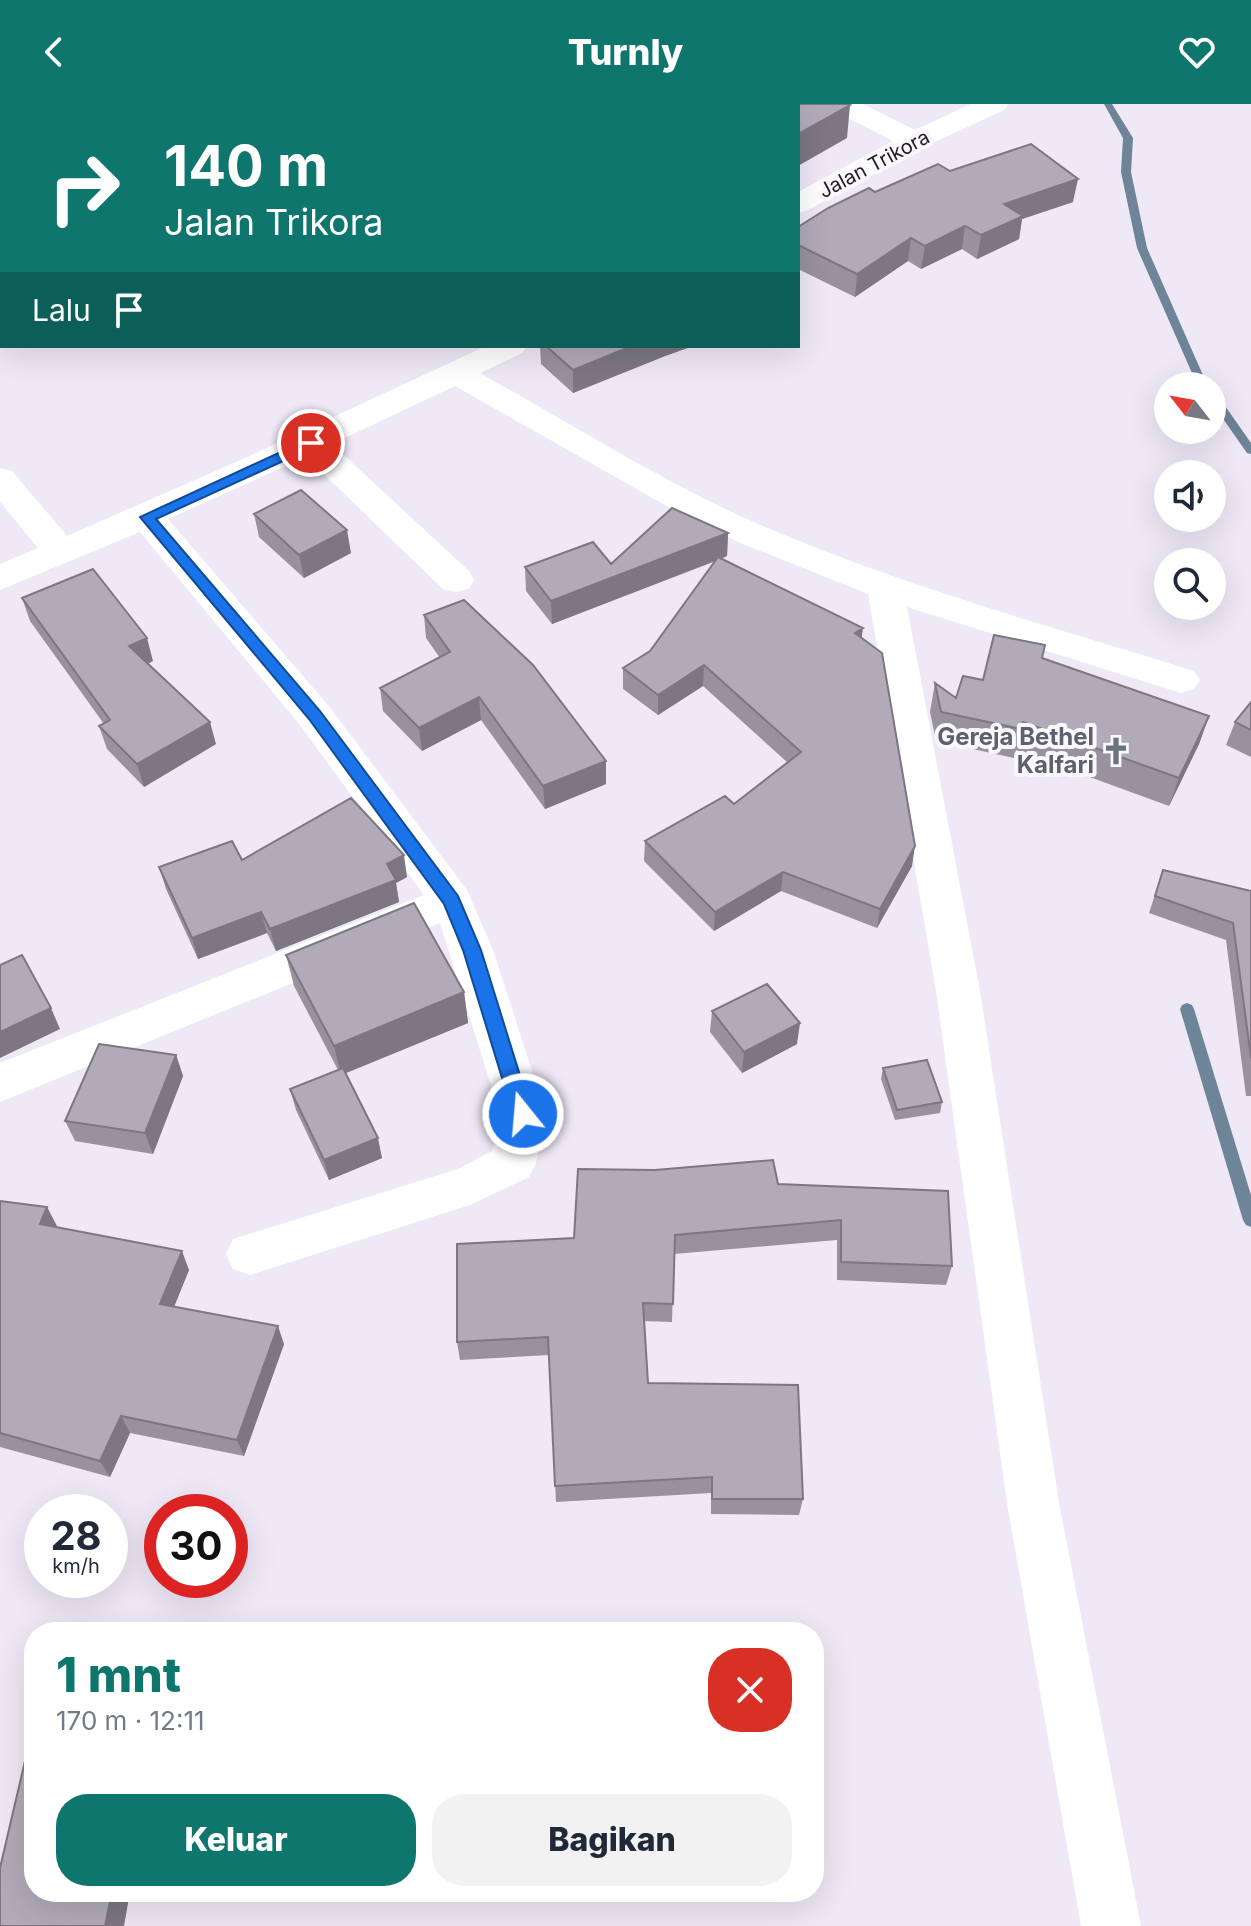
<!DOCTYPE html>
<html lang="id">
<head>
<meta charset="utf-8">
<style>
	:root { --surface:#fff; --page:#f2f2f3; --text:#1f2937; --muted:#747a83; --accent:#0f766e }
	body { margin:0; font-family:Inter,sans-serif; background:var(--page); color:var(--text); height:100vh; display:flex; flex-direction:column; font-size:30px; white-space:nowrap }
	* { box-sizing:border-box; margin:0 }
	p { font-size:26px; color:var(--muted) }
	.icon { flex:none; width:44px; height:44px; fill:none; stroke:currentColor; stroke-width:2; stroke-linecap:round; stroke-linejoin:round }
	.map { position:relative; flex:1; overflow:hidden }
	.drawer { position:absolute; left:24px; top:1518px; width:800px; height:280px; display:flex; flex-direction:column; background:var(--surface); border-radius:32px; box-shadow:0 8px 32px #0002 }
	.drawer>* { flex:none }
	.hud { position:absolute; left:0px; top:0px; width:800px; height:244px; box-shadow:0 8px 32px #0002; background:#0f766e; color:#fff; overflow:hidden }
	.needle { width:52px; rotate:301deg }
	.buttons { position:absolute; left:1154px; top:268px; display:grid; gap:16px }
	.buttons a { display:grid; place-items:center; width:72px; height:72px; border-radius:50%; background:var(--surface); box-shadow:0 8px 32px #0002; font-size:40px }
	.speed { position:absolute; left:24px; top:1390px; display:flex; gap:16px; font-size:40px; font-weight:700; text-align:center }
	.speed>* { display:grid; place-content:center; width:104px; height:104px; border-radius:50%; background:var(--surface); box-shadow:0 8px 32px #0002; line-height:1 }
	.speed small { font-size:20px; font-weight:400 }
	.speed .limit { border:12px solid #d22; background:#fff; color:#111 }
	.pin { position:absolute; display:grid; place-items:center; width:68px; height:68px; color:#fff; margin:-34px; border:4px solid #fff; border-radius:50%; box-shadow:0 2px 8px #0007 }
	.me { position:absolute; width:88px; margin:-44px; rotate:343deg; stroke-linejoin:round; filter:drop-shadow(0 0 6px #0008) }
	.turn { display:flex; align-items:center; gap:28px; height:168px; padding:0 32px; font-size:36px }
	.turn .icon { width:104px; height:104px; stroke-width:2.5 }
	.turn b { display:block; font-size:56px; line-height:68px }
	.then { display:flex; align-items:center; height:76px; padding:0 32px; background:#0003; gap:16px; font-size:30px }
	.round { display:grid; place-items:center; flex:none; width:84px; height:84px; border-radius:32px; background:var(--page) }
	.overview { display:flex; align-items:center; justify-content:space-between; height:136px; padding:0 32px }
	h1 { font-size:48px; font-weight:800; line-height:60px; color:var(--accent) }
	.action { display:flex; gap:16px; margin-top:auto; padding:16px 32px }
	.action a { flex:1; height:92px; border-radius:32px; background:var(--accent); color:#fff; font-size:32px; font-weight:800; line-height:92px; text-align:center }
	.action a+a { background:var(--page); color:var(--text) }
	header { display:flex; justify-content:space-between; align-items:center; height:104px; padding:0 32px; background:var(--accent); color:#fff; font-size:36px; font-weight:800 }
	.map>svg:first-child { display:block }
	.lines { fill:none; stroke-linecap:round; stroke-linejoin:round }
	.stream { fill:#6e8498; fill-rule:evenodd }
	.minor { fill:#fff; fill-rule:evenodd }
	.wall { fill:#98929f }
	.shaded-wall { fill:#7c7782 }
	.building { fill:#b1aab9; stroke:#7c7782; stroke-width:2 }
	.route { fill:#1a73e8; stroke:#114b97; stroke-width:2 }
	.labels { text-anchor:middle; stroke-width:8; stroke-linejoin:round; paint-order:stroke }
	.far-street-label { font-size:20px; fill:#211f24; stroke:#faf7fd }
	.worship-label { font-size:24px; font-weight:bold; fill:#5b616d; stroke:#faf7fd; text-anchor:end }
</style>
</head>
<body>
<header><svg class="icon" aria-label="back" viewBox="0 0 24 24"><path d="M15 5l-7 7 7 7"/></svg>Turnly<svg class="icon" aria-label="heart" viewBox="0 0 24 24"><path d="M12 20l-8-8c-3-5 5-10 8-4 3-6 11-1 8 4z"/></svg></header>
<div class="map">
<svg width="1251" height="1822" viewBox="0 0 1251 1822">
	<rect width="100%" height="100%" fill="#efe8f7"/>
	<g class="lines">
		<path class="stream" d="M1104,0h8l21,34 -2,34 16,76 55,125 9,13h-10l-9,-13 -55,-125 -16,-76 2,-34z
			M1212,288l4,1 35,50v11l-4,-1 -35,-50z
			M1187,899l5,2 2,4 57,186v32l-5,-2 -3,-5 -63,-211 2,-4z"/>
		<path class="minor" d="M235,0h28l1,2h-28z
			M828,0h35l52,26 56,-26h37l-4,6 -80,37 -116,63 -10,3v-21l95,-51 -61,-31z
			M0,87h2v18h-2z
			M486,242h41l-5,7 -42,20c93,52 185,111 283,153 140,60 287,100 431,145l6,9 -6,9 -13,4 -274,-86 73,384 79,512 82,423h-60l-74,-423 -71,-512 -68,-397 -130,-52 -54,-26 -229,-130 -123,58 137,127 5,9 -5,9 -13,3 -13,-3 -137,-132 -138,62 160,186 139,185 26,60 53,164 -10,49 -7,14 -59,28 -220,70 -17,-6 -7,-15 7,-15 225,-70 34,-18 8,-37 -60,-191 -440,179v-39l424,-168 -124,-170 -160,-193 -140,58v-26l38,-16 -38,-46v-34l12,3 55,65 178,-78z"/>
	</g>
	<path class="wall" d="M950,67l123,31 -51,17 -3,20 -42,20 -15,-10 -41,20 -13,-8 -53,36 -57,-28v-42l77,-35z
		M540,242h153l-28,10 -92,37 -32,-29z
		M254,410l97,39 -47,25 -45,-41z
		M728,429l-1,23 -6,3 140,79 51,228 -35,62 -96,-37 -67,40 -70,-70 1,-20 89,-37 54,-41 -85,-77 -45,29 -35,-26v-21l27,-17 66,-90 -164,63 -26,-33 -1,-24 86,-3z
		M22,494l131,63 -5,3 68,80 -72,43 -37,-38 -8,-23 5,-2 -74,-103z
		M424,511l182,146v23l-61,25 -64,-89 -59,31 -39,-40 -3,-23 60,-30 -14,-20z
		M1042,554l167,58 -10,28 -30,62 -153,-56 -2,8 -78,-17 -6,-29 5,-29 21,15 27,-18z
		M1251,598v55l-25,-12 9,-23z
		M242,756l165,17 -11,6 3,19 -123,49 -9,-18 -69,26 -32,-70 -7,-22z
		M1163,766l88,21v205h-5l-20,-156 -77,-27z
		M286,851l178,37 4,31 -122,50 36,85 -53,22 -33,-70 -6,-21 48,-19 -44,-84z
		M712,907l85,33 -55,29 -32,-41z
		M176,951l7,21 -30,78 -78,-13 -10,-20z
		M883,964l59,34 -2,11 -45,7 -14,-41z
		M778,1080l174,82 -6,19 -109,-5v-40l-163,14 -2,68 -28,-1 4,62 155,116 -4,16 -88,-1v-21l-155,9 -7,-147 -89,5 -3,-18 117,-104z
		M0,1097l47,6 9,20 133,43 -15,36 110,38 -40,112 -114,-23 -20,44 -110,-30z"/>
	<path class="shaded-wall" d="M309,0h20l-7,2h-13z
		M538,0h16l-2,2h-15z
		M850,1l-3,33 -49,28v-32z
		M2,15v35l-2,1v-35z
		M1078,75l-5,23 -51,17 -3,20 -42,20 4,-24 23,-31z
		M965,122l-3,23 -41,20 4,-23z
		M911,134l-3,23 -53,36 2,-23z
		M632,242h61l-28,10 -92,37v-23z
		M347,426l4,23 -47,25 -5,-23z
		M728,429l-1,23 -175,68 -1,-23z
		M863,524l-3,21 -5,-16z
		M147,534l6,23 -17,8 -7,-23z
		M704,561l-1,21 -45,29v-20z
		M479,593l2,23 -59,31 -3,-23z
		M1209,612l-10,28 -30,62 10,-28z
		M210,618l6,22 -72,43 -7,-23z
		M606,657v23l-61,25 -2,-23z
		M915,742l-3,20 -35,62 3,-19z
		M404,751l3,22 -11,6 3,19 -123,49 -6,-22z
		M783,768l-2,19 -67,40 1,-19z
		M261,808l6,21 -69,26 -6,-21z
		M464,888l4,31 -127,52 -7,-29z
		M51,904l9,21 -60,29v-26z
		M800,919l-3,21 -55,29 2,-21z
		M176,951l7,21 -30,78 -8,-21z
		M378,1034l4,20 -53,22 -5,-20z
		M47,1103l10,19 -7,17 -10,-19z
		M182,1147l7,19 -21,52 -8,-18z
		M278,1222l6,18 -40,112 -7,-16z
		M121,1312l9,17 -20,44 -10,-16z
		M112,1788h18l-6,34h-19z"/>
	<path class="building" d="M461,0h77l-1,2h-80z
		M721,0h126l3,1 -52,29v-28h-73z
		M1031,40l47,35 -74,25 19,12 -42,19 -16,-9 -40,20 -14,-8 -54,36 -59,-29v-18l30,-19 41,-20 6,4 63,-28 12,7z
		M546,242h86l-59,24z
		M301,386l46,40 -48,25 -45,-41z
		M672,404l56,25 -177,68 -26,-34 68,-25 18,22z
		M718,453l145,71 -8,5 27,20 33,193 -35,63 -97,-37 -68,40 -70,-71 80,-45 9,8 67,-52 -97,-87 -46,30 -35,-27 27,-17z
		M93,465l54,69 -18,8 81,76 -73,42 -38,-38 11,-6 -88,-122z
		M464,496l69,65 73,96 -63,25 -64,-89 -60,31 -39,-40 70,-36 -26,-37z
		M994,531l51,10 -3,13 167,58 -30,62 -156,-56 -2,7 -80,-17 -6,-29 21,15 7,-22 20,4z
		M1251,598v28l-16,-8z
		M351,694l53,57 -17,9 9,16 -126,49 -9,-17 -69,26 -33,-71 73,-26 10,19z
		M1163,766l88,21v167l-18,-135 -78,-27z
		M414,799l50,89 -130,54 -48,-91z
		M22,851l29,53 -51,24v-67z
		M767,880l33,39 -56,29 -32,-41z
		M99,940l77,11 -31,78 -80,-12z
		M927,956l15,42 -45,8 -14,-42z
		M343,964l35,70 -54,22 -34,-71z
		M773,1056l5,24 170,7 4,75 -111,-4v-42l-166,15 -2,69 -30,-1 5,80 150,2 5,114h-91v-22l-157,9 -7,-149 -91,5v-98l117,-6 4,-69 77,1z
		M0,1097l47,6 -7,17 142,27 -22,53 118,22 -41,114 -116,-24 -21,45 -100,-28z
		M32,1627h2v161h78l-7,34h-105v-58z"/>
	<path class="route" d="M311,334l5,2v6l-160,73 164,192 138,185 23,54 51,164 -3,6h-13l-3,-6 -50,-164 -19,-46 -135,-185 -169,-202z"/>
	<defs>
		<symbol id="church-bare" viewBox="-9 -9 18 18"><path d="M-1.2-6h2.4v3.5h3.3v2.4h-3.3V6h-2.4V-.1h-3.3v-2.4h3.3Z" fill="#6b7280" stroke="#faf7fd" stroke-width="2.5" paint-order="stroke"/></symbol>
	</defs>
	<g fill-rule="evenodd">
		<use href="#church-bare" x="1096" y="627" width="40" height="40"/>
	</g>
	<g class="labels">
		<g class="far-street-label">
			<text transform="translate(874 60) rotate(-28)" y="7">Jalan Trikora</text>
		</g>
		<g class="worship-label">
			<text x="1094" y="641">Gereja Bethel<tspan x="1094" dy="28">Kalfari</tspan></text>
		</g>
	</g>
</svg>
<div class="buttons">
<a><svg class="needle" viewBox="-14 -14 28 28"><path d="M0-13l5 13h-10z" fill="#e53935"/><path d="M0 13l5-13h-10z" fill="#747a83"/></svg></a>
<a><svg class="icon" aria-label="sound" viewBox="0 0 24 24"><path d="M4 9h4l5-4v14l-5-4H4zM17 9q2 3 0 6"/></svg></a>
<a><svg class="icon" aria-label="search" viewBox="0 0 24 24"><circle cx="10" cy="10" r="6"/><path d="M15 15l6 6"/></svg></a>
</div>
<div class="speed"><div>28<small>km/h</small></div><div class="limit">30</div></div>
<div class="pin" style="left:311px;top:339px;background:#d93025"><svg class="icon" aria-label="arrive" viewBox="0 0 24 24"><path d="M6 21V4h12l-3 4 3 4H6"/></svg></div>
<svg class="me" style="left:523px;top:1010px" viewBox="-20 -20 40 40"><circle r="17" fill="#1a73e8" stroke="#fff" stroke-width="3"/><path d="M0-11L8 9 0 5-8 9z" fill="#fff"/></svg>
<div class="hud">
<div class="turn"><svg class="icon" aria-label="right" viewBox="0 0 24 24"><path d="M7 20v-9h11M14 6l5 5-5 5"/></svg><div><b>140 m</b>Jalan Trikora</div></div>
<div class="then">Lalu<svg class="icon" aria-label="arrive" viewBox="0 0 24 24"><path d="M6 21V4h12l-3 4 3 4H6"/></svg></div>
</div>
<section class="drawer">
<div class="overview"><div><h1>1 mnt</h1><p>170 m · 12:11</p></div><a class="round" style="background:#d93025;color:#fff"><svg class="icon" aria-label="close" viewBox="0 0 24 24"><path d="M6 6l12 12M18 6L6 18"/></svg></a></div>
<div class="action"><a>Keluar</a><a>Bagikan</a></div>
</section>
</div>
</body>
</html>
